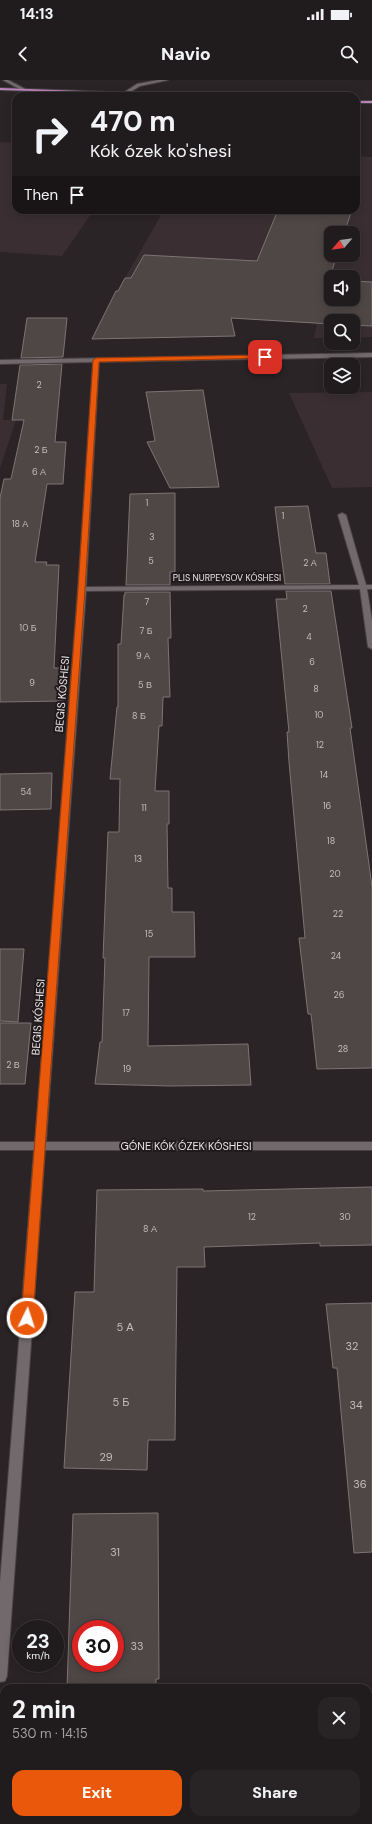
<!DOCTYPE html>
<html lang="en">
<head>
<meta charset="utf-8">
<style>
	:root { --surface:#201b1c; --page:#282425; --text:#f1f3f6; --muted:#a2a1a3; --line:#3d393b; --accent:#ea580c }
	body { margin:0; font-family:"DM Sans",sans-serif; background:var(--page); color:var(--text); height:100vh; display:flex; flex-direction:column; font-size:15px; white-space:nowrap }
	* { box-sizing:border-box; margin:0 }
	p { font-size:13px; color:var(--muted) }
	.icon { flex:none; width:22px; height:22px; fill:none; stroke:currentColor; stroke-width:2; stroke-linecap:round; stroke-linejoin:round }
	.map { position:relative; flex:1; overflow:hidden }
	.details { position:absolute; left:0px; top:1604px; width:372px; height:140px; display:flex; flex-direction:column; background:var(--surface); border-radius:12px 12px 0 0; box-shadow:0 2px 10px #0003,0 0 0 1px var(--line) }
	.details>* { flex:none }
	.top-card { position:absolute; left:12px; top:12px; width:348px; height:122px; border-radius:12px; box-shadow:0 2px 10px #0003,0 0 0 1px var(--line); background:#201b1c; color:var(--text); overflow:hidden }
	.needle { width:26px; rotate:241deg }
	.fabs { position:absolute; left:324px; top:146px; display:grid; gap:8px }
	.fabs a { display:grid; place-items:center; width:36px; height:36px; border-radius:8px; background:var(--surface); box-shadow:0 2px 10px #0003,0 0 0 1px var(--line); font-size:20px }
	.speed { position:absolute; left:12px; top:1540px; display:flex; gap:8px; font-size:20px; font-weight:700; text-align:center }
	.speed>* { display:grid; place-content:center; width:52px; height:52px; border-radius:50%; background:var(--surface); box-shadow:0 2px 10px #0003,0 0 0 1px var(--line); line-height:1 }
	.speed small { font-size:10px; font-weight:400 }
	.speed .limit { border:6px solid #d22; background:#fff; color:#111 }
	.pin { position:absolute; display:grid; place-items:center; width:34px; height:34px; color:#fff; margin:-17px; border-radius:8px; box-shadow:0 2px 6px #0006 }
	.me { position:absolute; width:44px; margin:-22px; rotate:4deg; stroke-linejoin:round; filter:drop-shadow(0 0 3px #0008) }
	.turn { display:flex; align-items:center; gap:14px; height:84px; padding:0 12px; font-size:18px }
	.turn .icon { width:52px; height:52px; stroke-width:2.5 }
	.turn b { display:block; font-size:28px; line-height:34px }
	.then { display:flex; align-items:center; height:38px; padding:0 12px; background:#0003; gap:8px; font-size:15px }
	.round { display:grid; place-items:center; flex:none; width:42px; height:42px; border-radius:12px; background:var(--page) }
	.headline { display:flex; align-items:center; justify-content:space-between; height:68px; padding:0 12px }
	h1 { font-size:24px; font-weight:800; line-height:30px }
	.primary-button { display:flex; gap:8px; margin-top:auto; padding:8px 12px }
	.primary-button a { flex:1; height:46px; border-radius:12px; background:var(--accent); color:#fff; font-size:16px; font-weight:800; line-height:46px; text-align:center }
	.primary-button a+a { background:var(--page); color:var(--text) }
	.status { display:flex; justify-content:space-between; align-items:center; height:28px; padding:0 20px; background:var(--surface); direction:ltr }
	.status svg { height:11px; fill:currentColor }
	header { display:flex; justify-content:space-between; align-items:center; height:52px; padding:0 12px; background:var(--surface); font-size:18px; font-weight:800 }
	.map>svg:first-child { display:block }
	.built { fill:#3a2e32; fill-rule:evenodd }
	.building { fill:#4e4746; stroke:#7d7574; fill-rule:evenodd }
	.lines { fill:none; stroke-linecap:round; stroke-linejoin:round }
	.street-casing { stroke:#464143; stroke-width:2 }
	.secondary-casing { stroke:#464143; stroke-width:2 }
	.primary-casing { stroke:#464143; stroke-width:2 }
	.street { fill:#71696c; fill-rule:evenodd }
	.secondary { fill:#71696c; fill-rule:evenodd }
	.primary { fill:#bd83bb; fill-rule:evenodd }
	.route { fill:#ea580c; stroke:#983908 }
	.labels { text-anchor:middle; stroke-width:4; stroke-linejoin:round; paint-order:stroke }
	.number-label { font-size:9px; fill:#c2bebe }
	.far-street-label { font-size:9px; fill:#e9e5e6; stroke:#201a1c }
	.street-label { font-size:11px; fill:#e9e5e6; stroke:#201a1c }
	.near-number-label { font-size:11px; fill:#c2bebe }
</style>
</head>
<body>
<div class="status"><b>14:13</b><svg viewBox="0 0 49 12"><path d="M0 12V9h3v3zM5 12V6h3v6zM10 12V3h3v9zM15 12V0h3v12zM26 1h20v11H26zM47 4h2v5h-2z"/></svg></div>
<header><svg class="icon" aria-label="back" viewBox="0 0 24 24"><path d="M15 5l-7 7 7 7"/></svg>Navio<svg class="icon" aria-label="search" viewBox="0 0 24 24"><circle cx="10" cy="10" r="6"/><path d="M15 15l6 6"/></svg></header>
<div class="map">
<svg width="372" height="1744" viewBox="0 0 372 1744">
	<rect width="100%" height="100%" fill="#2a2426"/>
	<path class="built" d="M0,62l16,1v67h78l-32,46 -62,-4z
		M356,76l16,1v180l-19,1v-17h-22v17h-17l3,-15 -56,-39 -136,-6 39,-68h192zM331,153h22v22h-22zM331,197h22v22h-22z
		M0,304h7l-4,36h13l-16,48z
		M372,312v95l-40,1 -43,-95z"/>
	<path class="building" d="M278,130h74l-8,23h-13v22h6l-8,25h2v19h22v-18l19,1v44l-19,-1v-4h-22v3l-100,-6 4,18 -143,3 24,-48h2l7,-13h6l13,-23 113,6z
		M27,238h40l-4,39 -42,1z
		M62,284l-7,78h11l-3,42h-16l-12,78h12l-1,3h13l-5,103h11l-2,33 -63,1v-204l4,-19h7l13,-59h-12l8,-55z
		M203,310l16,97 -49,1 -23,-46 8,-1 -9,-49z
		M175,413v79h-5v13h-44l4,-91z
		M308,426l8,47h10l4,31h-45l-10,-77z
		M286,511h45l21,137h-2l22,158v182l-55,1 -6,-55h-3l-9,-76h6l-16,-176 -2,-30h2l-13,-133h11z
		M125,512h45l1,46h-3l2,59h-7l-1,29h-3l-4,65h14v33h-2l1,64h4v24h22l1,45h-46l-1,89 100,-2 3,41 -81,1 -75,-2 5,-42h2l3,-84h-2l5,-126h11l1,-53h-10l7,-72h1v-63h3l3,-49h1z
		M52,693l-1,36 -51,1v-36z
		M0,869h24l-6,73 -18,-1z
		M0,943h31l-6,61h-25z
		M372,1107v58l-52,1v-3l-116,4 1,20h-28l-2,173h-27l-1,30 -83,-2 11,-176h19l3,-102 106,-1v2z
		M372,1223v249l-18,1 -17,-185h-4l-7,-64z
		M158,1433l1,166h-3v9h-89l6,-174zM81,1549h34v34h-34z"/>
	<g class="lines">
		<defs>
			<path id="street" d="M3,0h5l19,10 -4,1z
				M372,273v4l-273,5 -13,225 273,-2 -21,-70 4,-2 4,2 20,70h6v4h-5l5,32v28l-4,-2 -8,-58 -274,2 -40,551h326v8h-327l-38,526 -2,5 -5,1v-100l34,-432h-34v-8h35l43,-553 15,-227 -93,2v-4z"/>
			<path id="secondary" d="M159,0h9l-28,6 -13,8 -4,-1 14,-9z"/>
			<path id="primary" d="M0,8l195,7 2,1 -197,-6z
				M356,21h16v2h-16z"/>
		</defs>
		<use href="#street" class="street-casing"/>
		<use href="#secondary" class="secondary-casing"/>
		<use href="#primary" class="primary-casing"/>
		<use href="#street" class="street"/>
		<use href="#secondary" class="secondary"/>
		<use href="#primary" class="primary"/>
	</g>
	<path class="route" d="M265,275l2,1v2l-168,4 -14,227 -52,729 -2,3h-8l-2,-3 57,-729 15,-229 3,-2z"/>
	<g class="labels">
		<g class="number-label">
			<text x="39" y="308">2</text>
			<text x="41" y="373">2 Б</text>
			<text x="39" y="395">6 А</text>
			<text x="147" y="426">1</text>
			<text x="283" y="439">1</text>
			<text x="20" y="447">18 А</text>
			<text x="152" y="460">3</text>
			<text x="151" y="484">5</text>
			<text x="310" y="486">2 А</text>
			<text x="147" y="525">7</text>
			<text x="305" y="532">2</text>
			<text x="28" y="551">10 Б</text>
			<text x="146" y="554">7 Б</text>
			<text x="309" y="560">4</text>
			<text x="143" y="579">9 А</text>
			<text x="312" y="585">6</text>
			<text x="32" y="606">9</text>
			<text x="145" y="608">5 В</text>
			<text x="316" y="612">8</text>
			<text x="319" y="638">10</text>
			<text x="139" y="639">8 Б</text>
			<text x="320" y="668">12</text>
			<text x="324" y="698">14</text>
			<text x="26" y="715">54</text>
			<text x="327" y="729">16</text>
			<text x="144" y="731">11</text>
			<text x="331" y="764">18</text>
			<text x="138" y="782">13</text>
			<text x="335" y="797">20</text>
			<text x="338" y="837">22</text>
			<text x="149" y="857">15</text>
			<text x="336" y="879">24</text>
			<text x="339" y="918">26</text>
			<text x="126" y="936">17</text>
			<text x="343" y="972">28</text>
			<text x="13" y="988">2 В</text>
			<text x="127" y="992">19</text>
			<text x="252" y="1140">12</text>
			<text x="345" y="1140">30</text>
			<text x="150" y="1152">8 А</text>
		</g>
		<g class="far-street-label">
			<text x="227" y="501">PLIS NURPEYSOV KÓSHESI</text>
		</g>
		<g class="street-label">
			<text transform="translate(62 614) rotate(-85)" y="4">BEGIS KÓSHESI</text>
			<text transform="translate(38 937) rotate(-86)" y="4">BEGIS KÓSHESI</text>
			<text x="186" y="1070">GÓNE KÓK ÓZEK KÓSHESI</text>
		</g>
		<g class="near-number-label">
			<text x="125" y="1251">5 А</text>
			<text x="352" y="1270">32</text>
			<text x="121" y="1326">5 Б</text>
			<text x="356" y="1329">34</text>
			<text x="106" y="1381">29</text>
			<text x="360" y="1408">36</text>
			<text x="115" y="1476">31</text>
			<text x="137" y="1570">33</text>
		</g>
	</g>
</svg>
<div class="fabs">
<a><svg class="needle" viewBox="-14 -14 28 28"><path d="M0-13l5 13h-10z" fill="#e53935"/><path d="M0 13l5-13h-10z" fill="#a2a1a3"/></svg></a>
<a><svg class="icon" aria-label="sound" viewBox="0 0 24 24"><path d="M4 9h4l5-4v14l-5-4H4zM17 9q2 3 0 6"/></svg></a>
<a><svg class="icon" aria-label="search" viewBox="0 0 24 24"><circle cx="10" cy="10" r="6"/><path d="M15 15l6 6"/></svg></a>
<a><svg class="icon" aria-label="layers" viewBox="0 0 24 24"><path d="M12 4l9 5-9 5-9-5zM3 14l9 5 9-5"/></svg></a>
</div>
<div class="speed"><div>23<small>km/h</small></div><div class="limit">30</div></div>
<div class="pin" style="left:265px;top:277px;background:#d93025"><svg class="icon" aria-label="arrive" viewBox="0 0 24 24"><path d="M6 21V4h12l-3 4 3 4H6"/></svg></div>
<svg class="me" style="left:27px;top:1238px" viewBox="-20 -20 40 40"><circle r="17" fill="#ea580c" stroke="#fff" stroke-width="3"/><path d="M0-11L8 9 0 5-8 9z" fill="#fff"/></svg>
<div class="top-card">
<div class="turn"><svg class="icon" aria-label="right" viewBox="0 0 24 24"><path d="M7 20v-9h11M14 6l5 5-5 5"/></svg><div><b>470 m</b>Kók ózek ko'shesi</div></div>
<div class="then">Then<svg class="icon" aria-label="arrive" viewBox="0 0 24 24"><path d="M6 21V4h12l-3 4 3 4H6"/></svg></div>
</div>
<section class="details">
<div class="headline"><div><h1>2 min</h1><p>530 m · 14:15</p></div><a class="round"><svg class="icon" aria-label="close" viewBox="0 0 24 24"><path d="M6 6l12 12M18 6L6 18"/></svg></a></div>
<div class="primary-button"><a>Exit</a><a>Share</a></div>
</section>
</div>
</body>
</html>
